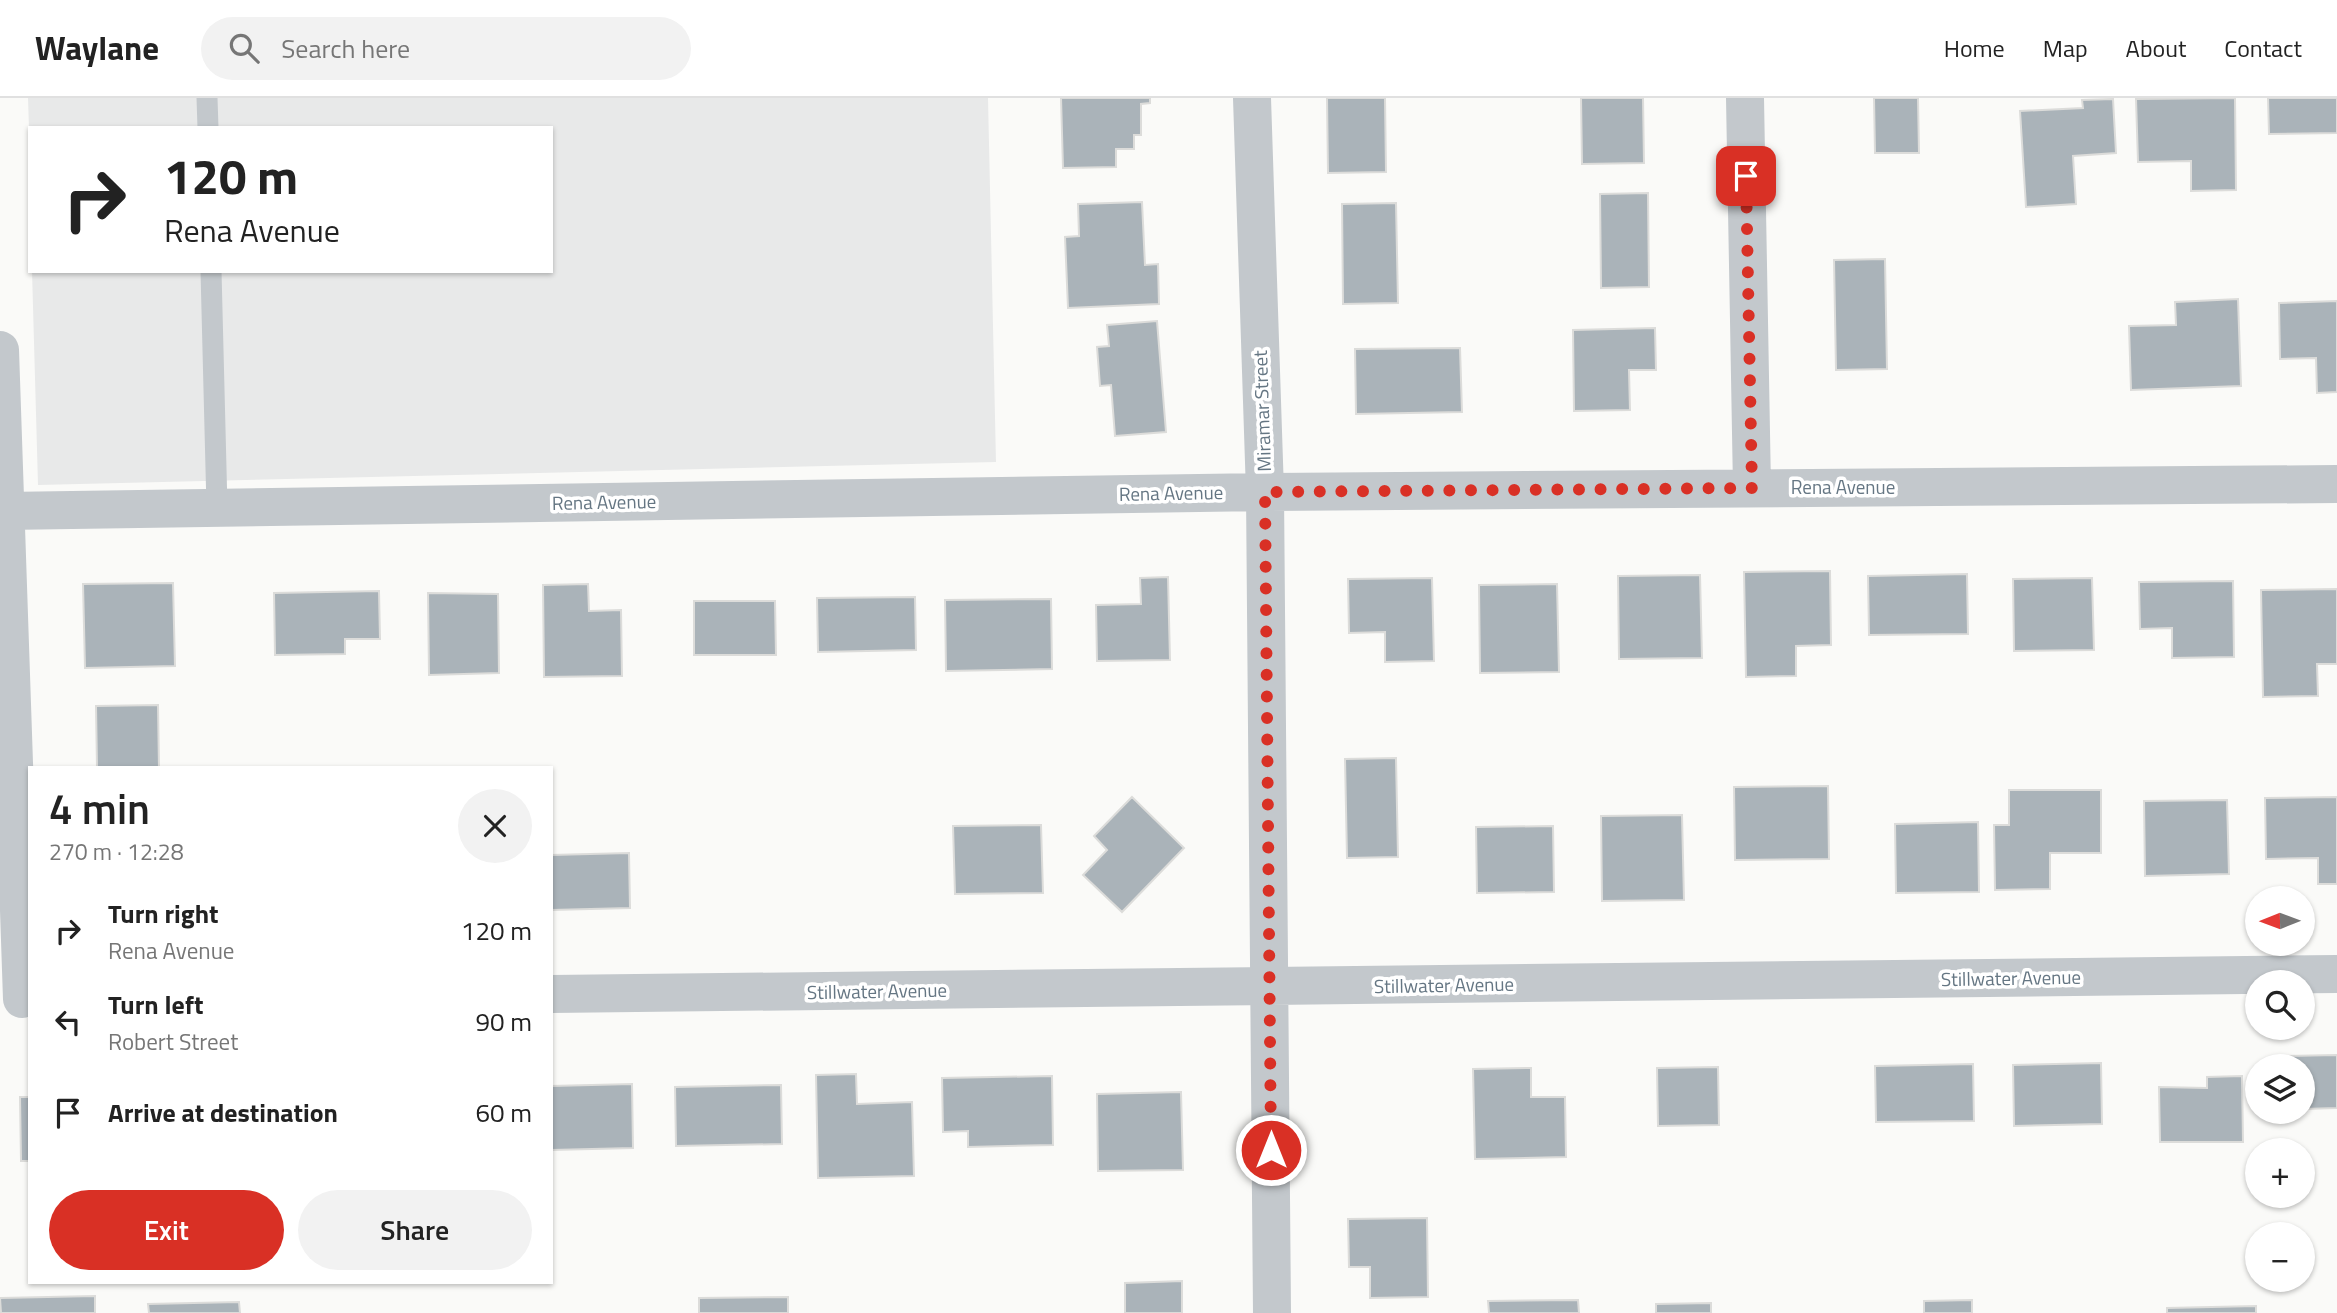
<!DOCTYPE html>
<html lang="en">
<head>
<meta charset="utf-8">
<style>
	:root { --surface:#fff; --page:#f2f2f2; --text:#222; --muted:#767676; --line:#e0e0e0; --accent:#d93025 }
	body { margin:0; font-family:"Titillium Web",sans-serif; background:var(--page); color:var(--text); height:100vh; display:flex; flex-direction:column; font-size:26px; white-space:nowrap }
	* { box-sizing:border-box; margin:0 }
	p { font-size:23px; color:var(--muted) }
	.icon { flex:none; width:38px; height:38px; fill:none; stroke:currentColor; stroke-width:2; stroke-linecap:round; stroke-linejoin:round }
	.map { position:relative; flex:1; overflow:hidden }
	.drawer { position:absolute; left:28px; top:668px; width:525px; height:518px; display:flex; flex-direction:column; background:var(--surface); border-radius:0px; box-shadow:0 2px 5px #0004 }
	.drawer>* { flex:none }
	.top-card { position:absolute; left:28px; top:28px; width:525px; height:147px; border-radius:0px; box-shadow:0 2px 5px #0004; background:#fff; color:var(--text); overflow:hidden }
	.needle { width:46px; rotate:269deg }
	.buttons { position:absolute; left:2245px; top:788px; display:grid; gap:14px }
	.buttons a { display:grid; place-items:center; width:70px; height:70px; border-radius:50%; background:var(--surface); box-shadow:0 2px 5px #0004; font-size:35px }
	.pin { position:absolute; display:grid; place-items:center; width:60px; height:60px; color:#fff; margin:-30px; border-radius:14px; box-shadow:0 4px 10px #0006 }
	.me { position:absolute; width:77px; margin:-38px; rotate:0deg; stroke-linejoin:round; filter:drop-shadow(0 0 5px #0008) }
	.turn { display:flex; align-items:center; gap:24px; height:147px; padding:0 21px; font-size:32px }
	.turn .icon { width:91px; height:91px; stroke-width:2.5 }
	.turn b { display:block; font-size:49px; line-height:60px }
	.round { display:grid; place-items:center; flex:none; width:74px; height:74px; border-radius:37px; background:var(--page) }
	.headline { display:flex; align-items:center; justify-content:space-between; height:119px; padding:0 21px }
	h1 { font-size:42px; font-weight:600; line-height:52px }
	.action { display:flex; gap:14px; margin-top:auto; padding:14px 21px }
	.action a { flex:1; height:80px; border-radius:42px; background:var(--accent); color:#fff; font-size:28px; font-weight:600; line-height:80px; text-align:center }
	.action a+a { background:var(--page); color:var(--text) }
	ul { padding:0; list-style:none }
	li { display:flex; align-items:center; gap:21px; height:91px; padding:0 21px }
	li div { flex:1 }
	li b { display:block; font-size:26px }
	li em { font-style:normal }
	header { display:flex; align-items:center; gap:42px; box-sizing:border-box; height:98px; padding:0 35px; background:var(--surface); border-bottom:2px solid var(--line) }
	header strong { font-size:33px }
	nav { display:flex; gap:38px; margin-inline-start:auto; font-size:24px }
	.search { width:490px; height:63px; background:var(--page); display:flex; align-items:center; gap:18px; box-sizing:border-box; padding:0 24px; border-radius:38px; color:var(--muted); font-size:26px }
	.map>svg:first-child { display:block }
	.built { fill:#e8e9e9 }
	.building { fill:#aab3b9; stroke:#dcdcda; stroke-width:2 }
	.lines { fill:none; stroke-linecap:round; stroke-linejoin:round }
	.lane { stroke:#c3c8cc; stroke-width:21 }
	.street { stroke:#c3c8cc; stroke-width:38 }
	.route { stroke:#d93025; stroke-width:12; stroke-dasharray:0 21.6 }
	.labels { text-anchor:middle; stroke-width:7; stroke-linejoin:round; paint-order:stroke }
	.street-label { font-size:19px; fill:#657683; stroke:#fff }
</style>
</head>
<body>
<header>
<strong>Waylane</strong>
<div class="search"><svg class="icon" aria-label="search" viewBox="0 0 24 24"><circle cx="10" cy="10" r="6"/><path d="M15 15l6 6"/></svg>Search here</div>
<nav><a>Home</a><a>Map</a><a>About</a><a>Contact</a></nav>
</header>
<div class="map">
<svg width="2337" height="1215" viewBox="0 0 2337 1215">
	<rect width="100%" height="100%" fill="#fafaf8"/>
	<path class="built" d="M28,0h960l8,364 -958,23 -6,-214h519v-143h-521v31z"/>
	<path class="building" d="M1061,0h89v5l-9,1v31h-7v14h-18v18l-53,1z
		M1327,0h58l1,74 -58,1z
		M1581,0h62l1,65 -62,1z
		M1874,0h44l1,55h-44z
		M2235,0l1,92 -45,1v-30l-53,1 -2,-63z
		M2268,0h69v35l-68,1z
		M2113,1l3,54 -43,3 3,48 -50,3 -6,-96 63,-3 -1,-8z
		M1648,95l1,94 -48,1 -1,-94z
		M1142,104l3,63 13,-1 1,40 -91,4 -3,-71 14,-1 -1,-32z
		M1396,105l2,100 -55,1 -1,-100z
		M1885,161l2,110 -51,1 -2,-110z
		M2238,201l3,87 -110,4 -2,-64 47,-1 -1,-23z
		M2337,203v91l-20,1 -1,-35 -36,1 -1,-56z
		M1157,223l9,111 -51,4 -4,-51 -11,1 -3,-39 12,-1 -2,-21z
		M1655,230l1,42h-27l1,40 -56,1 -1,-81z
		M1460,250l2,64 -106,2 -1,-65z
		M1830,473l1,74 -35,1v30l-50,1 -2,-105z
		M1967,476l1,60 -99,1 -1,-59z
		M1700,477l2,83 -83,1 -1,-83z
		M1168,479l2,83 -73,1 -1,-56 45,-1 -1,-26z
		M1432,480l2,83 -49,1v-30l-36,1 -1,-54z
		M2092,480l2,72 -80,1 -1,-72z
		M2233,483l1,76 -62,1v-30l-32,1 -1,-47z
		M173,485l2,83 -90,2 -2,-84z
		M588,486l1,27 32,-1 1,66 -78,1 -1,-92z
		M1557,486l2,88 -79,1 -1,-88z
		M2337,491v75h-20l1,32 -55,1 -2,-107z
		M379,493l1,48h-35v15l-70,1 -1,-62z
		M428,495l70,1 1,79 -70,2z
		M915,499l1,53 -98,2 -1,-54z
		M1051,501l1,70 -106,2 -1,-71z
		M694,503h81l1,54h-82z
		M158,607l1,63h-62l-1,-62z
		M1396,660l2,99 -51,1 -2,-99z
		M1828,688l1,73 -94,1 -1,-73z
		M2009,692h92v63h-51v36l-55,1 -1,-65h15z
		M1132,699l52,51 -62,64 -39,-37 24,-25 -13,-14z
		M2337,699v87h-19v-26l-52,1 -1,-61z
		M2227,702l2,74 -84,2 -1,-75z
		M1682,717l2,85 -82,1 -1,-85z
		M1978,724l1,70 -83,1 -1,-69z
		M1041,727l2,68 -88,1 -2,-68z
		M1553,728l1,66 -77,1 -1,-66z
		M629,755l1,55 -79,2v-55z
		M2337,957v53l-34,1v-43h-18v-10z
		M2101,965l1,61 -88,2 -1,-61z
		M1973,966l1,57 -98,1 -1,-56z
		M1718,969l1,58 -61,1 -1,-58z
		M1531,970v29h34l1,60 -91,2 -2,-90z
		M856,976l1,30 55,-2 2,74 -96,2 -2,-103z
		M1052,978l1,69 -85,2v-16l-25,1 -1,-54z
		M2242,978l1,66h-83l-1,-55 48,1v-11z
		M632,986l1,64 -82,2v-64z
		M781,987l1,59 -106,2 -1,-59z
		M1181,994l2,78 -85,1 -1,-77z
		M20,999h10v64h-9z
		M1427,1120l1,79 -58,1v-31h-21l-1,-48z
		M1182,1183v32h-57v-30z
		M95,1198v17h-94l-1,-15z
		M788,1199v16h-89v-15z
		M1578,1202l1,13h-90l-1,-12z
		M1972,1202v13h-48v-12z
		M239,1204l1,11h-91l-1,-9z
		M1711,1205v10h-55v-9z
		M2256,1208v7h-89v-5z"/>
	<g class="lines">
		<path class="lane" d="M207,0l1,30
			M211,173l6,237"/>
		<path class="street" d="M1252,0l13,394 7,821
			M1745,0l7,390
			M0,252l22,649
			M5,413l1260,-19 1072,-8
			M551,896l1786,-20"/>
	</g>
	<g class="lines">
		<path class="route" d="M1271,1052l-6,-658 487,-4 -6,-312"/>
	</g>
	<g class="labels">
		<g class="street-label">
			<text transform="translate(1262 313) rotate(-92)" y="7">Miramar Street</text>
			<text x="1843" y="396">Rena Avenue</text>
			<text transform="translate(1171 395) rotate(-1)" y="7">Rena Avenue</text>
			<text transform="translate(604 404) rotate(-1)" y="7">Rena Avenue</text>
			<text transform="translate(2011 880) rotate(-1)" y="7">Stillwater Avenue</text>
			<text transform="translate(1444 887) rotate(-1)" y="7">Stillwater Avenue</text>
			<text transform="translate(877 893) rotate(-1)" y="7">Stillwater Avenue</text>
		</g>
	</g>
</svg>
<div class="buttons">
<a><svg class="needle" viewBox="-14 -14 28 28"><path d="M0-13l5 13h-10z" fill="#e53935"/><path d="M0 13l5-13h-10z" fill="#767676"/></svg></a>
<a><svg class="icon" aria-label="search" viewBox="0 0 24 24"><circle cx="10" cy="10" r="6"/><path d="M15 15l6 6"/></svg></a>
<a><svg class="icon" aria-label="layers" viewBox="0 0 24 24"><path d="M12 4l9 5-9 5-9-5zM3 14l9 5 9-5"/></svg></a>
<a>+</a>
<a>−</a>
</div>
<div class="pin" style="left:1746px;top:78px;background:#d93025"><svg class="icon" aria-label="arrive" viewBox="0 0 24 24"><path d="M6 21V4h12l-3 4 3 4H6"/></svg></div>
<svg class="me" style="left:1271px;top:1052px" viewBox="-20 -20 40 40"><circle r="17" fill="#d93025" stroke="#fff" stroke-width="3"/><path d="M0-11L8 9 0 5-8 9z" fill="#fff"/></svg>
<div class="top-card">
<div class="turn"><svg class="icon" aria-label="right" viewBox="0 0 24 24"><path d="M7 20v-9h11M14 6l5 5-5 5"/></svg><div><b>120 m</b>Rena Avenue</div></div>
</div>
<section class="drawer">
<div class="headline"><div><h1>4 min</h1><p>270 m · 12:28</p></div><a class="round"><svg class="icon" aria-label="close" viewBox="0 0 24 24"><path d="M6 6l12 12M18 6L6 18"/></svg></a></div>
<ul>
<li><svg class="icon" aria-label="right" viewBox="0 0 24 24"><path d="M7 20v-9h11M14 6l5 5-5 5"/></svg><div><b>Turn right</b><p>Rena Avenue</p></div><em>120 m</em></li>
<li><svg class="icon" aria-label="left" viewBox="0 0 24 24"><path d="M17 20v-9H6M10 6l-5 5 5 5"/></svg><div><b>Turn left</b><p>Robert Street</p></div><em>90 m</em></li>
<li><svg class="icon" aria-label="arrive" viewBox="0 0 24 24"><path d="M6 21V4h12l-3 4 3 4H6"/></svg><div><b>Arrive at destination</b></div><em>60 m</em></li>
</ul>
<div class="action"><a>Exit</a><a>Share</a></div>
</section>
</div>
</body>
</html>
